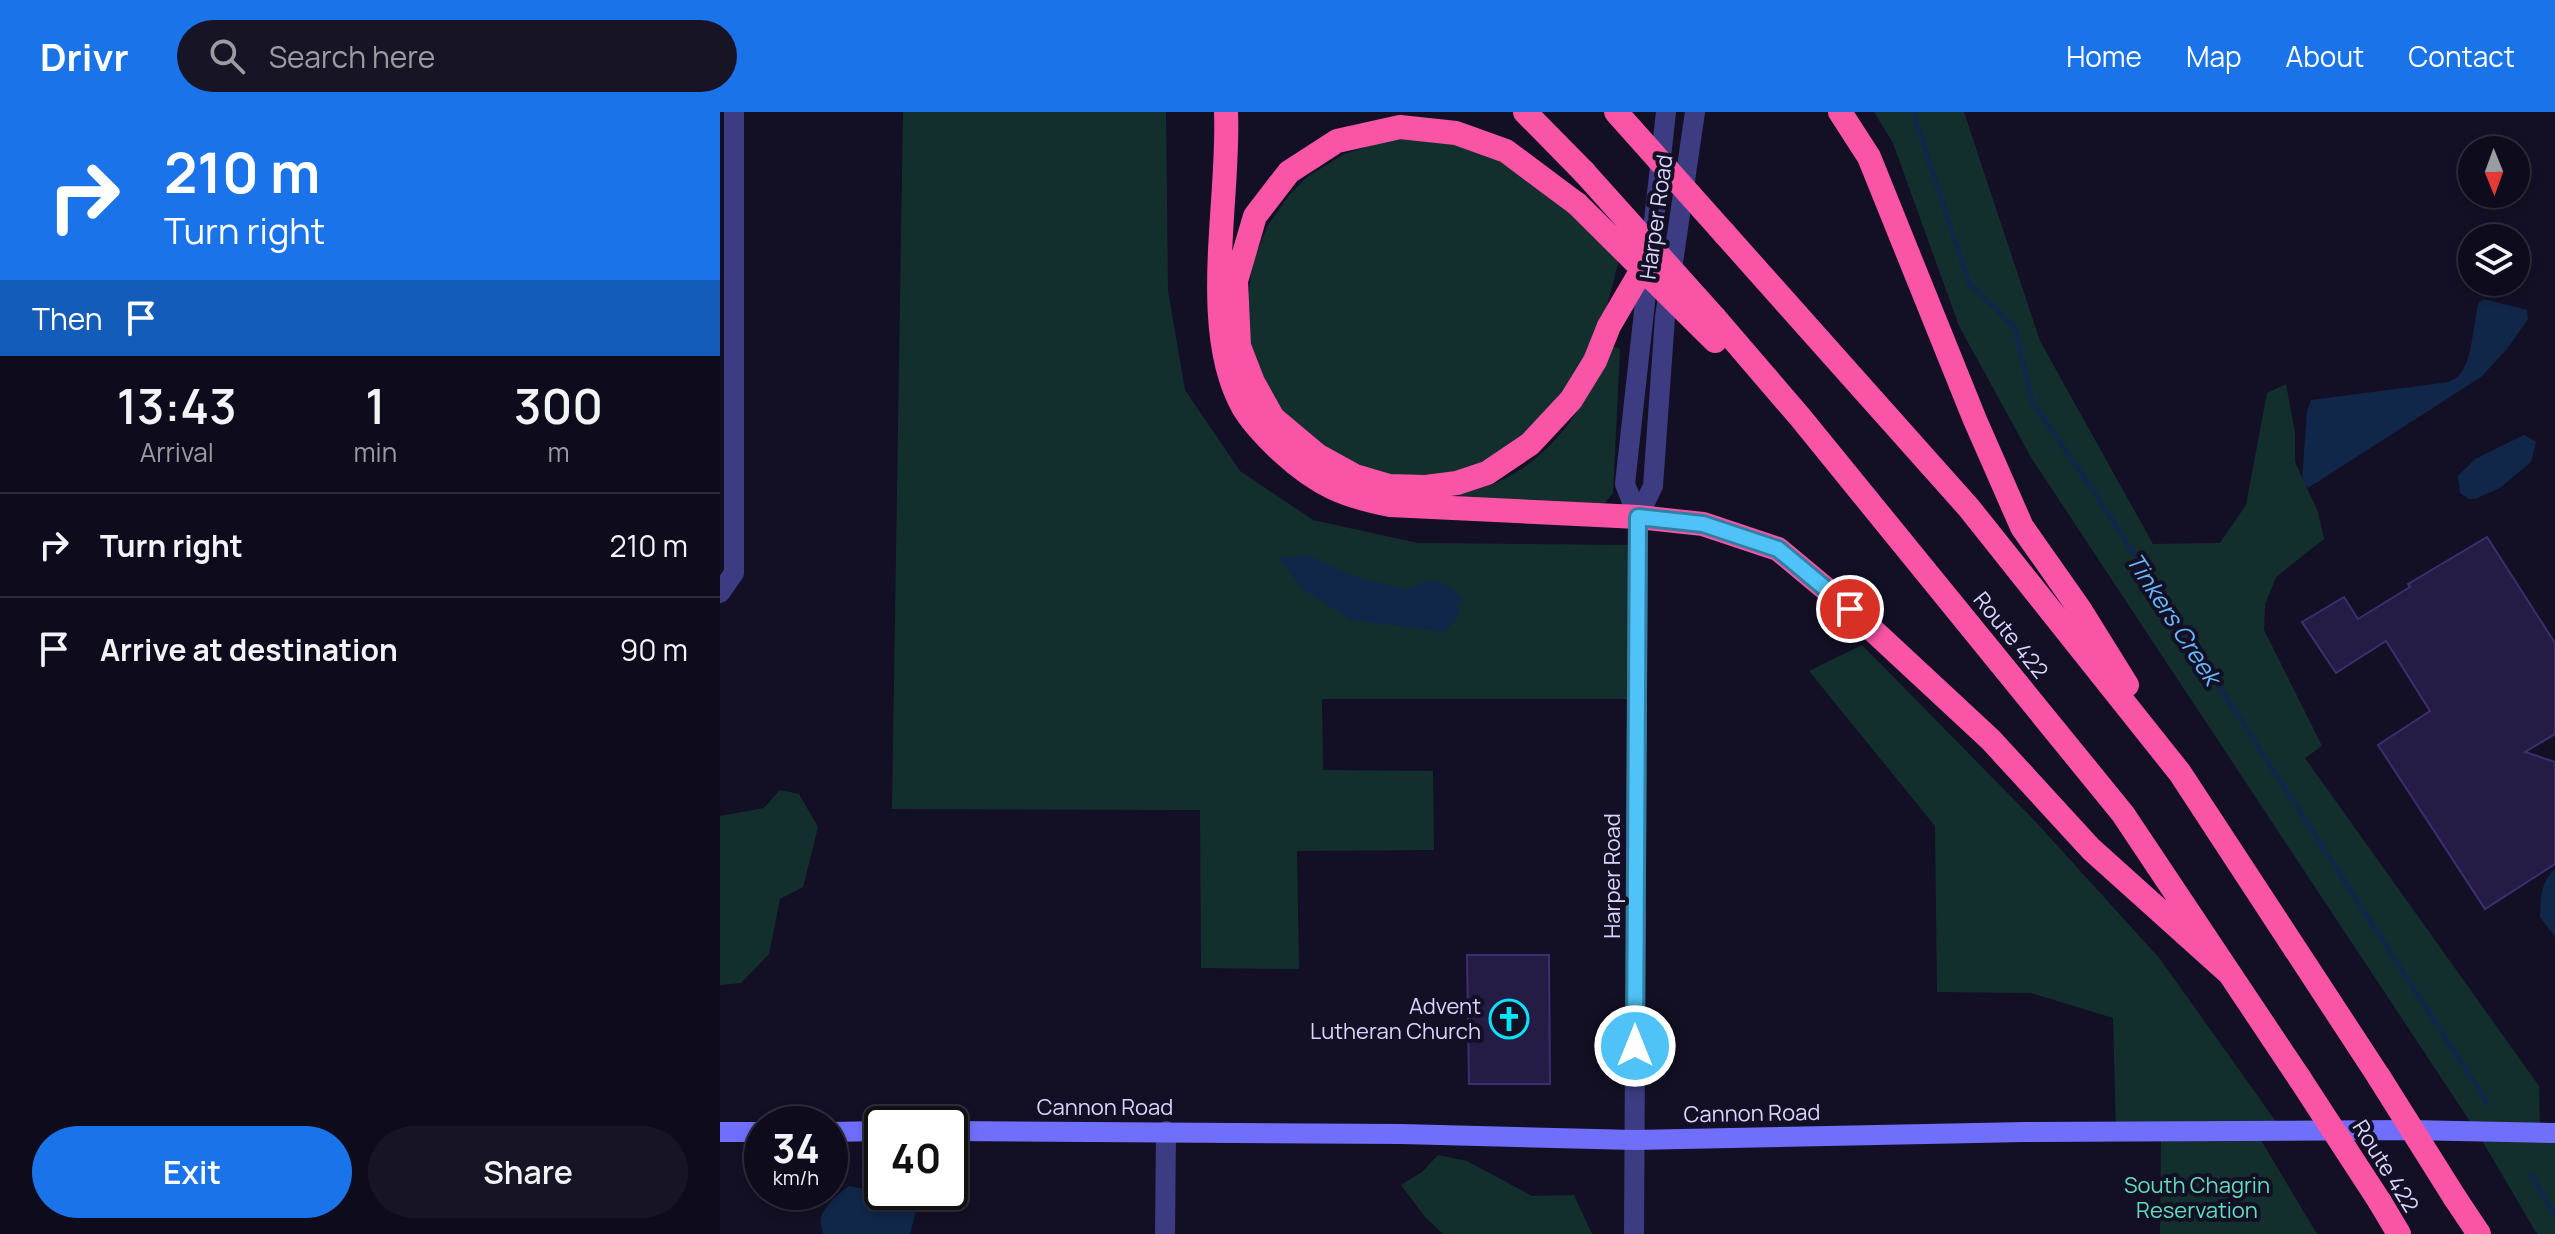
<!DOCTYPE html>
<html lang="en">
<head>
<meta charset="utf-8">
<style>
	:root { --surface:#0e0c1c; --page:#171525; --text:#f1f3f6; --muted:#9b9ba3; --line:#2e2c3b; --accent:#1a73e8 }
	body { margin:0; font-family:Manrope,sans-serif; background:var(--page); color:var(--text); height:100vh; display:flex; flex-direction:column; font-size:30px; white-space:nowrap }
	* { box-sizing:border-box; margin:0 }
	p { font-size:26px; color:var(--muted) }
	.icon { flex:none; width:44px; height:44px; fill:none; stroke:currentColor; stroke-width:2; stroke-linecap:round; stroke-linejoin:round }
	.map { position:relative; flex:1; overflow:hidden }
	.side { display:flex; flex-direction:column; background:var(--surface); width:720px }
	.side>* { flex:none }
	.guide { background:#1a73e8; color:#fff; overflow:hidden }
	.needle { width:52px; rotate:179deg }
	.controls { position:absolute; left:1738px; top:24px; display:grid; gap:16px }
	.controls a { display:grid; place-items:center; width:72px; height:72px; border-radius:50%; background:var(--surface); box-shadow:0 4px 12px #0003,0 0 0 2px var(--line); font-size:40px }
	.speed { position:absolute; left:24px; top:994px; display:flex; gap:16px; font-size:40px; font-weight:700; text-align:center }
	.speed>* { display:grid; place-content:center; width:104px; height:104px; border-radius:50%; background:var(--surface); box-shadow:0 4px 12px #0003,0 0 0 2px var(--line); line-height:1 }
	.speed small { font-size:20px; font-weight:400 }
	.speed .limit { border:4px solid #111; border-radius:12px; background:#fff; color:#111 }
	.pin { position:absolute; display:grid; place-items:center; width:68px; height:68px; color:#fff; margin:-34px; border:4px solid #fff; border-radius:50%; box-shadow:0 2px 8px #0007 }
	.me { position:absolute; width:88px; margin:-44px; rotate:0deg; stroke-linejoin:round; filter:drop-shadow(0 0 6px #0008) }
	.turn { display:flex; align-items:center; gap:28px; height:168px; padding:0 32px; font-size:36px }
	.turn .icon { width:104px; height:104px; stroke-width:2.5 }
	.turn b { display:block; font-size:56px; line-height:68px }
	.then { display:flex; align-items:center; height:76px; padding:0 32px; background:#0003; gap:16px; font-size:30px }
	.eta { display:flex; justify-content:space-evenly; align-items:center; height:136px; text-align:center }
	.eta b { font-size:48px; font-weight:600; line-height:56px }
	.button { display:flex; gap:16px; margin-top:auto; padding:16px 32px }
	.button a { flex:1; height:92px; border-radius:48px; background:var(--accent); color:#fff; font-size:32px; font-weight:600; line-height:92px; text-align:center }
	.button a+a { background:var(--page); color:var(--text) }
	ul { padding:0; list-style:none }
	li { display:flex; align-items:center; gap:24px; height:104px; padding:0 32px; border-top:2px solid var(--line) }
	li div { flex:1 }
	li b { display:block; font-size:30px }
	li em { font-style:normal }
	header { display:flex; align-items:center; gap:48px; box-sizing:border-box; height:112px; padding:0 40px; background:var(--accent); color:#fff }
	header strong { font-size:38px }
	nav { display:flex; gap:44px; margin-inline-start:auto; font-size:28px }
	.search { width:560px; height:72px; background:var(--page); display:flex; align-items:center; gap:20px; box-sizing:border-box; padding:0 28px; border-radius:44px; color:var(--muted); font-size:30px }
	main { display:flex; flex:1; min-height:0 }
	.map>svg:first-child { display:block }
	.green { fill:#132f2d }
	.water { fill:#102749 }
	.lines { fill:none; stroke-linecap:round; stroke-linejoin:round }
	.stream { stroke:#102749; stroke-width:5 }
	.building { fill:#241c45; stroke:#3b2f71; stroke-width:2 }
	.minor { stroke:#3d3c83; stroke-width:20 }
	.tertiary { stroke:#3d3c83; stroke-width:20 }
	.secondary { stroke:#6f6ffb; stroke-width:20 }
	.motorway { stroke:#fa54a7; stroke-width:24 }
	.motorway-bridge { stroke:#fa54a7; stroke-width:24 }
	.route-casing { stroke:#337fa1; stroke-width:20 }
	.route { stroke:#4fc3f7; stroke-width:14 }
	.labels { text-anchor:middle; stroke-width:8; stroke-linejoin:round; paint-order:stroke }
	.street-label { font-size:22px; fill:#d9d5fe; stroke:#131025 }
	.poi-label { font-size:22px; fill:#d9d5fe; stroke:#131025; text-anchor:end }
	.park-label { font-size:22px; fill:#62dcbb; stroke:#131025 }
	.water-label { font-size:24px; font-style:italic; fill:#66b9fa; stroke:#131025 }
</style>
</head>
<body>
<header>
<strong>Drivr</strong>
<div class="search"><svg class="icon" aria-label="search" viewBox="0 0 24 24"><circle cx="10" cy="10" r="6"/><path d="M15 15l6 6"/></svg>Search here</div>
<nav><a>Home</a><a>Map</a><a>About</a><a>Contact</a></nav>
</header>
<main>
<section class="side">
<div class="guide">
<div class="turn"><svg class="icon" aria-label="right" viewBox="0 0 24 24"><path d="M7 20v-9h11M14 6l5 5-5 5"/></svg><div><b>210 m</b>Turn right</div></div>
<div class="then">Then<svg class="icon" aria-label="arrive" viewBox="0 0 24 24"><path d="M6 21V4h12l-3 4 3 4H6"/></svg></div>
</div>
<div class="eta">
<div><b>13:43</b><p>Arrival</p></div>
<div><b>1</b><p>min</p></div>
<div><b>300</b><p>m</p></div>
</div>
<ul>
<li><svg class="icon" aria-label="right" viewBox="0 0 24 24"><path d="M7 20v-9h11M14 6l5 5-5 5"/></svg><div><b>Turn right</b></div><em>210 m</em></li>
<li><svg class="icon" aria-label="arrive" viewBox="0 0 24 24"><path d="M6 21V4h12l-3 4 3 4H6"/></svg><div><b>Arrive at destination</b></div><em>90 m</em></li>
</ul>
<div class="button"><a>Exit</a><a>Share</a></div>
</section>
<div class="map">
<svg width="1835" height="1122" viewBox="0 0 1835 1122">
	<rect width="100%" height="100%" fill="#131025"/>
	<path class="green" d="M183,0h263l2,179 17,99 55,81 73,49 105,23 220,2v154h-316l1,71 110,1 1,79 -137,1 2,118 -98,-1 -1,-158 -308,-1z
		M1154,0h90l76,229 113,203 67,-1 26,-38 21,-112 19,-9 9,49v29l23,50 6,27 -48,38 -11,28 -1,25 58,116 -17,12 234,328 1,47h15v101h-18l-60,-102 -445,-673 -73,-133 -66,-183z
		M675,26c20,2 43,2 63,6 59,14 120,73 161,116l-15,57 -40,81 -45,43 -35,27 -55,12 -41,-2 -48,-16 -62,-51 -28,-62 -3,-46 6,-42 15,-36 21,-30 18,-18 37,-23z
		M891,234l9,3 -7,144 -8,10 -32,3 -112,-3 -1,-8c14,-5 29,-8 42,-15 55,-27 87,-79 109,-134z
		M1142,533l173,176 125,138 122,171 -26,2 61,102h-157l1,-102h-45l-3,-114 -82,-25 -94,-1 -2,-166 -126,-155z
		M60,678l19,4 19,33 -15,60 -23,12 -11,55 -28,29 -21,2v-169l44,-8z
		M718,1043l29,6 65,35 42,-1 18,39h-149l-18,-17 -24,-32 21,-13z"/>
	<path class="water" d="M1764,187l43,11 1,9 -21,30 -26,28 -173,111 -6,-8 5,-69 4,-11 138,-18c4,-3 9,-4 11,-8 13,-15 13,-53 19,-72z
		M1804,323l12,7 -5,20 -31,26 -25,11h-6l-9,-6 -2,-17 17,-17z
		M588,443l42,20 56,15c28,-13 33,-13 55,7l-3,19 -13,16 -94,-12 -50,-32 -21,-30z
		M1835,757v68l-15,-20c1,-19 0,-34 15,-48z
		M129,1074l33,6h28l5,23 -5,19h-87c-1,-5 -3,-10 -2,-15 2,-12 19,-27 28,-33z"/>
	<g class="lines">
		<path class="stream" d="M1193,0l56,171 46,45 17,73 66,97 390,606
			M1811,1063l24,41"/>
	</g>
	<path class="building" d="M1767,425l68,106v91l-30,18 30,10v102l-70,45 -107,-164 52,-34 -44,-70 -50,32 -34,-51 42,-25 14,22 52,-32 -2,-3z
		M747,843h82l1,129h-81z"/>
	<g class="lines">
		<path class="minor" d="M0,481l14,-20v-461
			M445,1122l1,-103"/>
		<path class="tertiary" d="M918,405l15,-31 12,-169 30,-205
			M914,1122l4,-717 -13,-33 41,-372"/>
		<path class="secondary" d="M230,1019l451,3 233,6 391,-8 385,-2 145,3
			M0,1020h42
			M110,1020l52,-1"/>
		<path class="motorway" d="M506,0c4,88 -27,217 17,295 10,17 25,32 40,46 35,32 61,43 107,52l248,12 65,7 75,25 72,60 141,131 100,109 139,125
			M805,0l59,60
			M1120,0l29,45 106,263 47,107 59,84 46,74
			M857,92l-71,-53 -50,-18 -56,-6 -63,14 -48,31 -34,44 -19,65 3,65 14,36 20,36 44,37 38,21 34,10 37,1 31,-4 30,-10 43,-29 41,-44 24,-39 14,-35 41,-70
			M1004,121l245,275 211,265 199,304
			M995,206l85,99 323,397 177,265
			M1735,1086l24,36
			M1660,1090l19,32"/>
		<path class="motorway-bridge" d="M896,0l108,121
			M864,60l131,146
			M857,92l138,137
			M1659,965l76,121
			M1580,967l80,123"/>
	</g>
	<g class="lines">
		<defs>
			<path id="route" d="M915,934l3,-529 65,7 75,25 72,60"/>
		</defs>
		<use href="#route" class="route-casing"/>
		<use href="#route" class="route"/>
	</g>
	<defs>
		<symbol id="church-ring" viewBox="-11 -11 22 22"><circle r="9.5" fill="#131025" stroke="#07e4f7" stroke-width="1.5"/><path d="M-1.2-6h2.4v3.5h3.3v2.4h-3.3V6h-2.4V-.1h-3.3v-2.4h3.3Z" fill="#07e4f7"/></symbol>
	</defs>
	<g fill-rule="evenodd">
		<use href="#church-ring" x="767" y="885" width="44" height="44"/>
	</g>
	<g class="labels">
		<g class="street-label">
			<text transform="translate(936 105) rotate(-82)" y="8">Harper Road</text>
			<text transform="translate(1291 523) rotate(51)" y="8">Route 422</text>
			<text transform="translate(892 764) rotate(-90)" y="8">Harper Road</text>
			<text x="385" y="1003">Cannon Road</text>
			<text transform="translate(1032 1001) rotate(-1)" y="8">Cannon Road</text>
			<text transform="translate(1666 1054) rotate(58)" y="8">Route 422</text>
		</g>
		<g class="poi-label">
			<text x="761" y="902">Advent<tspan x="761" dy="25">Lutheran Church</tspan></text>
		</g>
		<g class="park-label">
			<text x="1477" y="1081">South Chagrin<tspan x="1477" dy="25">Reservation</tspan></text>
		</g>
		<g class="water-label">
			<text transform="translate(1453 507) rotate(57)" y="8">Tinkers Creek</text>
		</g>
	</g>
</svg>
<div class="controls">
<a><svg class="needle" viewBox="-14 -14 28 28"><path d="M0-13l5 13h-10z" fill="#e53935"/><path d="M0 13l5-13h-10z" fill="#9b9ba3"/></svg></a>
<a><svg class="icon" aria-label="layers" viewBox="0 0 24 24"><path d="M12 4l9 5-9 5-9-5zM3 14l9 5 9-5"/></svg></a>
</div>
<div class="speed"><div>34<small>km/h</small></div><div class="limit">40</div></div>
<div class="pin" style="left:1130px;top:497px;background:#d93025"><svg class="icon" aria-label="arrive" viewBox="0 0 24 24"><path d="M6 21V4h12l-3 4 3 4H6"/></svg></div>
<svg class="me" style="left:915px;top:934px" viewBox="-20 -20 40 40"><circle r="17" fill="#4fc3f7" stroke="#fff" stroke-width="3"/><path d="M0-11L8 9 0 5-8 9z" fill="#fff"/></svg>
</div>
</main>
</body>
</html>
